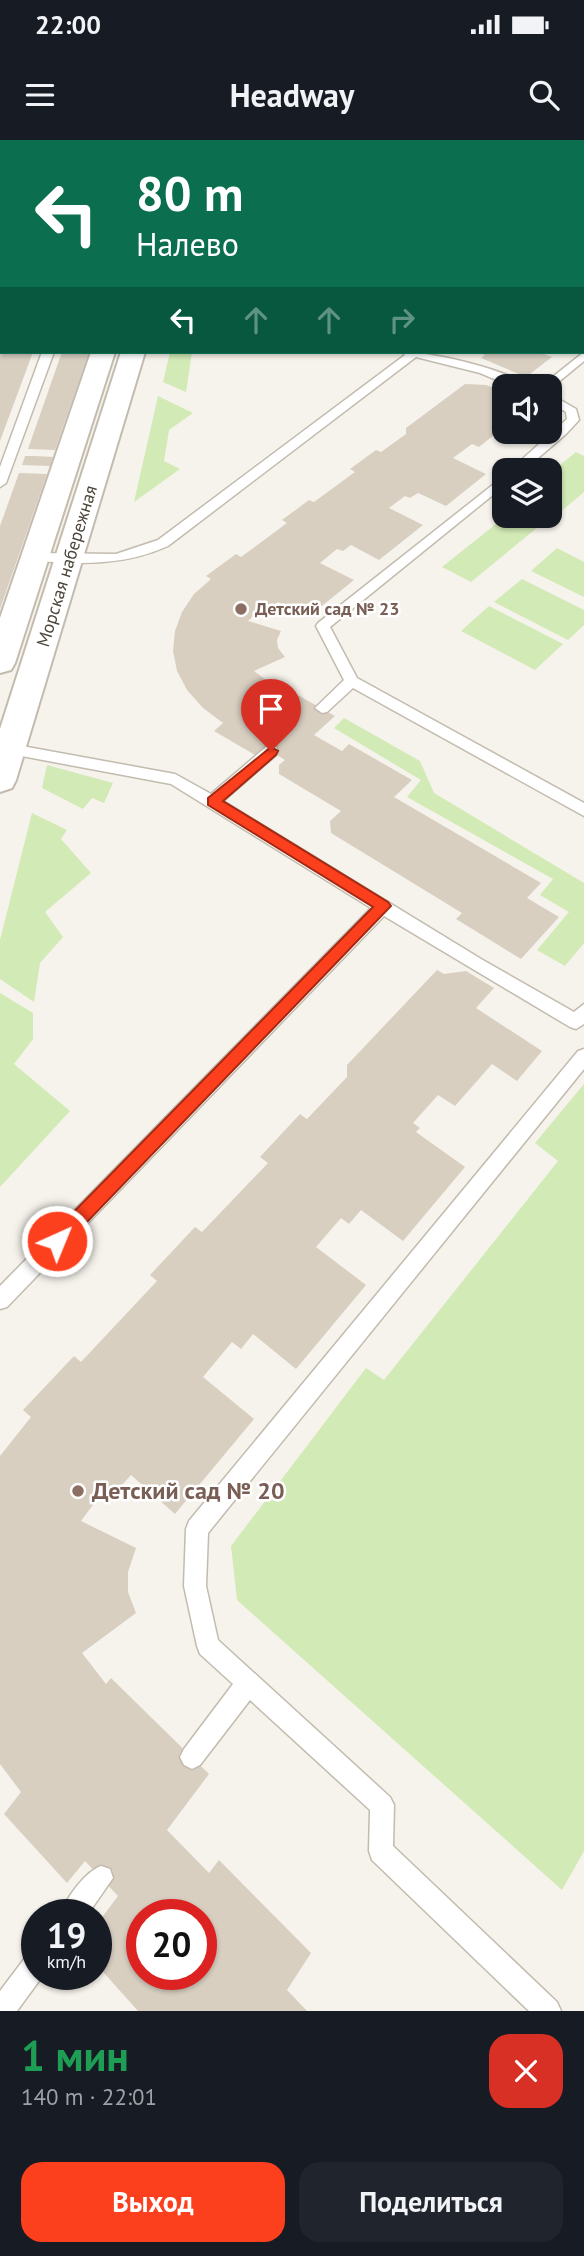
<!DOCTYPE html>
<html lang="ru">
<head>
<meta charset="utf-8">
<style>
	:root { --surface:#171b24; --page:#20242c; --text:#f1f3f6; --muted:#9ea1a6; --accent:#fc3f1d }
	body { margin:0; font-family:"PT Sans",sans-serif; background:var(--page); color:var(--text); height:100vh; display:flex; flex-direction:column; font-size:26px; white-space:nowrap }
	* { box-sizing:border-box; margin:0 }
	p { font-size:23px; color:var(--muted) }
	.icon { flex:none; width:38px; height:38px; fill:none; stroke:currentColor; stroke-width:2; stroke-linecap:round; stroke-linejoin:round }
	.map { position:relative; height:1871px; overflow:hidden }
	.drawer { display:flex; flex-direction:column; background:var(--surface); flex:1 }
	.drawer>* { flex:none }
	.top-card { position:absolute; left:0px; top:0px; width:584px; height:214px; box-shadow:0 2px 5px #0004; background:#0b6e4f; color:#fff; overflow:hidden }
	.tools { position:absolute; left:492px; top:234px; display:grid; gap:14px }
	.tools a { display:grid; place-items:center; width:70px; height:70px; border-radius:14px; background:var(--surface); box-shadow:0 2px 5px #0004; font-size:35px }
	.speed { position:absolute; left:21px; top:1759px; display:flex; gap:14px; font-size:35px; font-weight:700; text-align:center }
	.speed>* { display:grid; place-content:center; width:91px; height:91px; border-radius:50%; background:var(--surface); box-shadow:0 2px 5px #0004; line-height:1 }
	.speed small { font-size:18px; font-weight:400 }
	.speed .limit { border:10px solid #d22; background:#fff; color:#111 }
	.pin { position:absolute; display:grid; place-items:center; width:60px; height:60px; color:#fff; margin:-72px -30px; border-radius:50% 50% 50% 0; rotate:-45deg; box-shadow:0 0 7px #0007 }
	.pin .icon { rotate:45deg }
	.me { position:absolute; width:77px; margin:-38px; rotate:44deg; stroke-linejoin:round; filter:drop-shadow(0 0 5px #0008) }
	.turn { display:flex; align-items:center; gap:24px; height:147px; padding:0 21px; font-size:32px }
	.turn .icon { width:91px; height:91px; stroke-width:2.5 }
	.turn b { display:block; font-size:49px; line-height:60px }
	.lanes { display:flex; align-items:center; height:66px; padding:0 21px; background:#0003; justify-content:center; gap:35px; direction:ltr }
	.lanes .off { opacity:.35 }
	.round { display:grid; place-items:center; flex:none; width:74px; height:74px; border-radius:21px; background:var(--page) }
	.headline { display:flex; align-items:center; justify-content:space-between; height:119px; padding:0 21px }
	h1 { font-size:42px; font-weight:800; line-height:52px; color:#1e9e55 }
	.action { display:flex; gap:14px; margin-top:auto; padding:14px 21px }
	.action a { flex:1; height:80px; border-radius:21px; background:var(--accent); color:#fff; font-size:28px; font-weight:800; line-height:80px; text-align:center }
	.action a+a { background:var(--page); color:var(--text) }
	.status { display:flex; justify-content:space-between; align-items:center; height:49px; padding:0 35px; background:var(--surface); direction:ltr }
	.status svg { height:19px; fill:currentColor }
	header { display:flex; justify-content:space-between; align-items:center; height:91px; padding:0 21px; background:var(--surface); font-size:32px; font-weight:800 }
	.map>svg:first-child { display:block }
	.green { fill:#d2eab5 }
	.building { fill:#d8cfc1; fill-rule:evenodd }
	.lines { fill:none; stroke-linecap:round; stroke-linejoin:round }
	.service-casing { stroke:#c2bbae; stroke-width:3 }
	.tertiary-casing { stroke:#c2bbae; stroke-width:4 }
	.service { fill:#fff; fill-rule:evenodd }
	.tertiary { fill:#fff; fill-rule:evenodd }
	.route { fill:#fc3f1d; stroke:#a42913; stroke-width:2 }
	.education-dot { fill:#8d6e63; stroke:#fff; stroke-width:2.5 }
	.labels { text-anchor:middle; stroke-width:5; stroke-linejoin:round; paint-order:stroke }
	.far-street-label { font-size:18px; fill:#4b4439; stroke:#fff }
	.far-education-label { font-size:18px; font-weight:bold; fill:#785e54; stroke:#fff; text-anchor:start }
	.near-education-label { font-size:24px; font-weight:bold; fill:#785e54; stroke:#fff; text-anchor:start }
</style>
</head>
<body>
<div class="status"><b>22:00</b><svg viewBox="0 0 49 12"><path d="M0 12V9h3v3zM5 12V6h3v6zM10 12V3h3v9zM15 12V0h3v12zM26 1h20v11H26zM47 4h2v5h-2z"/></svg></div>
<header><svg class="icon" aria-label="menu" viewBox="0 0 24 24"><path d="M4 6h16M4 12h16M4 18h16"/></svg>Headway<svg class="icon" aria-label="search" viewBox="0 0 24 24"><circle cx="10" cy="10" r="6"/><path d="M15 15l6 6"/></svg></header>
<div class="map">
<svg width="584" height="1871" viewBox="0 0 584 1871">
	<rect width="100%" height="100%" fill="#f6f3ec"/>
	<path class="green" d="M170,212h22l-6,40 -23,-10z
		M158,256l35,17 -24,17 -5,31 16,8 -46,33z
		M576,312l8,4v36l-26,22 -8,-4v-37z
		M506,376h27l11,6 -73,60 -29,-15z
		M557,408l27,14v35l-53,-26z
		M522,439l62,31v15l-16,15 -74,-38z
		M489,466l74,38 -28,26 -74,-39z
		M344,578l76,43 14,32 150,90v60l-19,23 -28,-16 32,-38 -29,-17 13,-16 -146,-82 14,-17 -87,-52z
		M47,625l66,18 -9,20 -12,-5 -9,11 -41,-21z
		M32,673l35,17 -6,9 30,34 -46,39 18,25 -23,26 -6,39 -34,-23v-39z
		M0,853l33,20v26l-19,25 56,47 -70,76z
		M584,944v767l-22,39 -325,-290 -6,-54 135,-178 18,12 174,-219 -23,-18z"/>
	<path class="building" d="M0,212h33l-33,89z
		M62,212h27l-34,98 -27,-1z
		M477,212h61l14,5 -26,20 -45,-19 4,-3z
		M465,244l21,1 18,7 -11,10 11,5v20l-25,20 -7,-3 -19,14 33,16 -40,32 -28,-13 -8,5 -5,-2 -16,12 34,17 -44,35 -28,-15 -8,6 -6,-2 -17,14 34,17 -47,38 -29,-16 -10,8 -5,-3 -15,14 33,10 -4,9 1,8 7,9 -31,14 16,12 3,-2 62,35 -21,19 28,16 7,-7 63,36 -18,17 147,86 -14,15 32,19 -38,42 -65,-40 6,-6 -131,-80 -1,-12 11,-10 -62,-37v-9l6,-5 -21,-13 -9,8 -41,-24 9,-8 -20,-15 -16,-18 -10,-19 -4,-20 2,-20 7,-19 12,-18 17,-15 -5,-3 30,-22 5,3 46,-34 -5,-3 27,-20 5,2 41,-30 -5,-3 26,-19 5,2 25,-18v-6z
		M25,316h10l18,1 -3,9 -28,-1z
		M19,333l28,1 -47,135v-83z
		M437,830l7,4 22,-3 28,17 -18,20 66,43 -25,30 -25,-17 -37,42 -17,-11 -25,28 7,5 -4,4 49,35 -62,74 -42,-31 -12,14 -8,-6 -25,29 50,38 -70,84 -43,-35 -12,15 -9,-7 -29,35 51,42 -79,95 -44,-39 -17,19 -7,-8 -26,35 55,27 -8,24v20l8,21 -54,40 24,31 5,-6 98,96 -42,56 42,43 10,-13 92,93 -24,37 20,21h-169l-42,-47 1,-40 21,-28 -33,-35 -18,22 -63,-69 17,-22 -21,-28v-308l31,-39 -8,-7 51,-54 7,6 76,-81 -7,-6 45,-48 7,5 66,-69 -8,-6 40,-43 7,5 40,-42v-12zM142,1774h59v60h-59z"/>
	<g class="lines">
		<defs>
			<path id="service" d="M505,0h10v2h-9z
				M550,0h10l-11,2z
				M583,27h1v6h-1z
				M0,53h2v6h-2z
				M0,90h2v6h-2z
				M0,122h2l-2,10z
				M583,180h1v6h-1z
				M42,212h12l-48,131 -6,4v-20z
				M402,212c30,0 104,17 128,35h-17l-33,-14 -64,-16 -248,189c-44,20 -85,18 -132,15l-6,-4 6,-4 80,1 42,-14 247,-185z
				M584,212v9l-34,28v-2h-10z
				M550,254l26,15 3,11 -13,14 -43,37h-14l58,-52 -1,-7 -16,-10z
				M504,336v10l-174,141 27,51 227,125v13l-231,-128 -26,24 -5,1 -7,-5 29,-28 -28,-54 2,-3z
				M0,602l175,32 36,20 55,-47h10l2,4 -2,4 -53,46 258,158 93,53 10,-8v20l-8,5 -6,-2 -186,-111 -377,391 -7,2v-23l371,-378 -200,-124 -171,-32z
				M584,909v20l-376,464 -2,53 12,54 172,157 4,8 -1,41 164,156 4,9h-32l-157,-151 -3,-9 1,-41 -120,-110 -50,65 -8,4 -8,-4 -4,-8 4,-8 49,-65 -33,-30 -3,-8 -13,-60 2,-57 3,-8 389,-470z
				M101,1726l9,3 3,9 -25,36h-27c5,-16 24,-42 40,-48z
				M37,1810v24h7l-27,37h-17v-20l28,-37z"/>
			<path id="tertiary" d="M242,0h22l-23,2z
				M91,212h24l-100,311 -4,7 -11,3v-55z
				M121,212h24l-129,428 -4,8 -12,4v-63z"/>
		</defs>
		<use href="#service" class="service-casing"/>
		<use href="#tertiary" class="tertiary-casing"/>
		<use href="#service" class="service"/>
		<use href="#tertiary" class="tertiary"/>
	</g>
	<path class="route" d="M271,607l7,4 -2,4 -53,46 165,101 3,4 -328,341 -6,2 -6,-2 -3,-6 3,-6 322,-328 -165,-102v-7z"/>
	<g class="education-dot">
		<circle cx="241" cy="469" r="7"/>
		<circle cx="78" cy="1351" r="7"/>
	</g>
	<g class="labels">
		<g class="far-street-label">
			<text transform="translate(67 426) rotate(-73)" y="6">Морская набережная</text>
		</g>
		<g class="far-education-label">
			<text x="255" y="475">Детский сад № 23</text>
		</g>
		<g class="near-education-label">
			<text x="92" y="1359">Детский сад № 20</text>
		</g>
	</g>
</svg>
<div class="tools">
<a><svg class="icon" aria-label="sound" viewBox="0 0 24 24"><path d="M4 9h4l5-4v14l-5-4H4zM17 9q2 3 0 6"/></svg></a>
<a><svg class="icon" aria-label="layers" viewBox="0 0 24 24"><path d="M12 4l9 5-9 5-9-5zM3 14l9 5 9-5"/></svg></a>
</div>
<div class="speed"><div>19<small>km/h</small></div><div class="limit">20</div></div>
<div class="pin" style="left:271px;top:611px;background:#d93025"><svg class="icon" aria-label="arrive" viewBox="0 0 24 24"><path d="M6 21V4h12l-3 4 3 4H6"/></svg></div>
<svg class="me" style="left:57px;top:1101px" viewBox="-20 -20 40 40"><circle r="17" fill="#fc3f1d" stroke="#fff" stroke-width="3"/><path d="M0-11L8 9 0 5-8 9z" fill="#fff"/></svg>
<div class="top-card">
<div class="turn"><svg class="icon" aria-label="left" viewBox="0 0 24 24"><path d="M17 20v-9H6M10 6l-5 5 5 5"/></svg><div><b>80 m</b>Налево</div></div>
<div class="lanes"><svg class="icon" aria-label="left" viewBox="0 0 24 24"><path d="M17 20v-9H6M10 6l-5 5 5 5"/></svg><svg class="icon off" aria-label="ahead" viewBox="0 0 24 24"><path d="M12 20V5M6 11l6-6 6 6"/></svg><svg class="icon off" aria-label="ahead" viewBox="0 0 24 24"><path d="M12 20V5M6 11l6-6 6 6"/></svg><svg class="icon off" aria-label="right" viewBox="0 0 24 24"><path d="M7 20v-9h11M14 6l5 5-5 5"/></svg></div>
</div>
</div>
<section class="drawer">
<div class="headline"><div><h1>1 мин</h1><p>140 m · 22:01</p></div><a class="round" style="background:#d93025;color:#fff"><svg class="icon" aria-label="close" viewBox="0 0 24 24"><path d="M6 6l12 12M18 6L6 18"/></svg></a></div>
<div class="action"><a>Выход</a><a>Поделиться</a></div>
</section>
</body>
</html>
